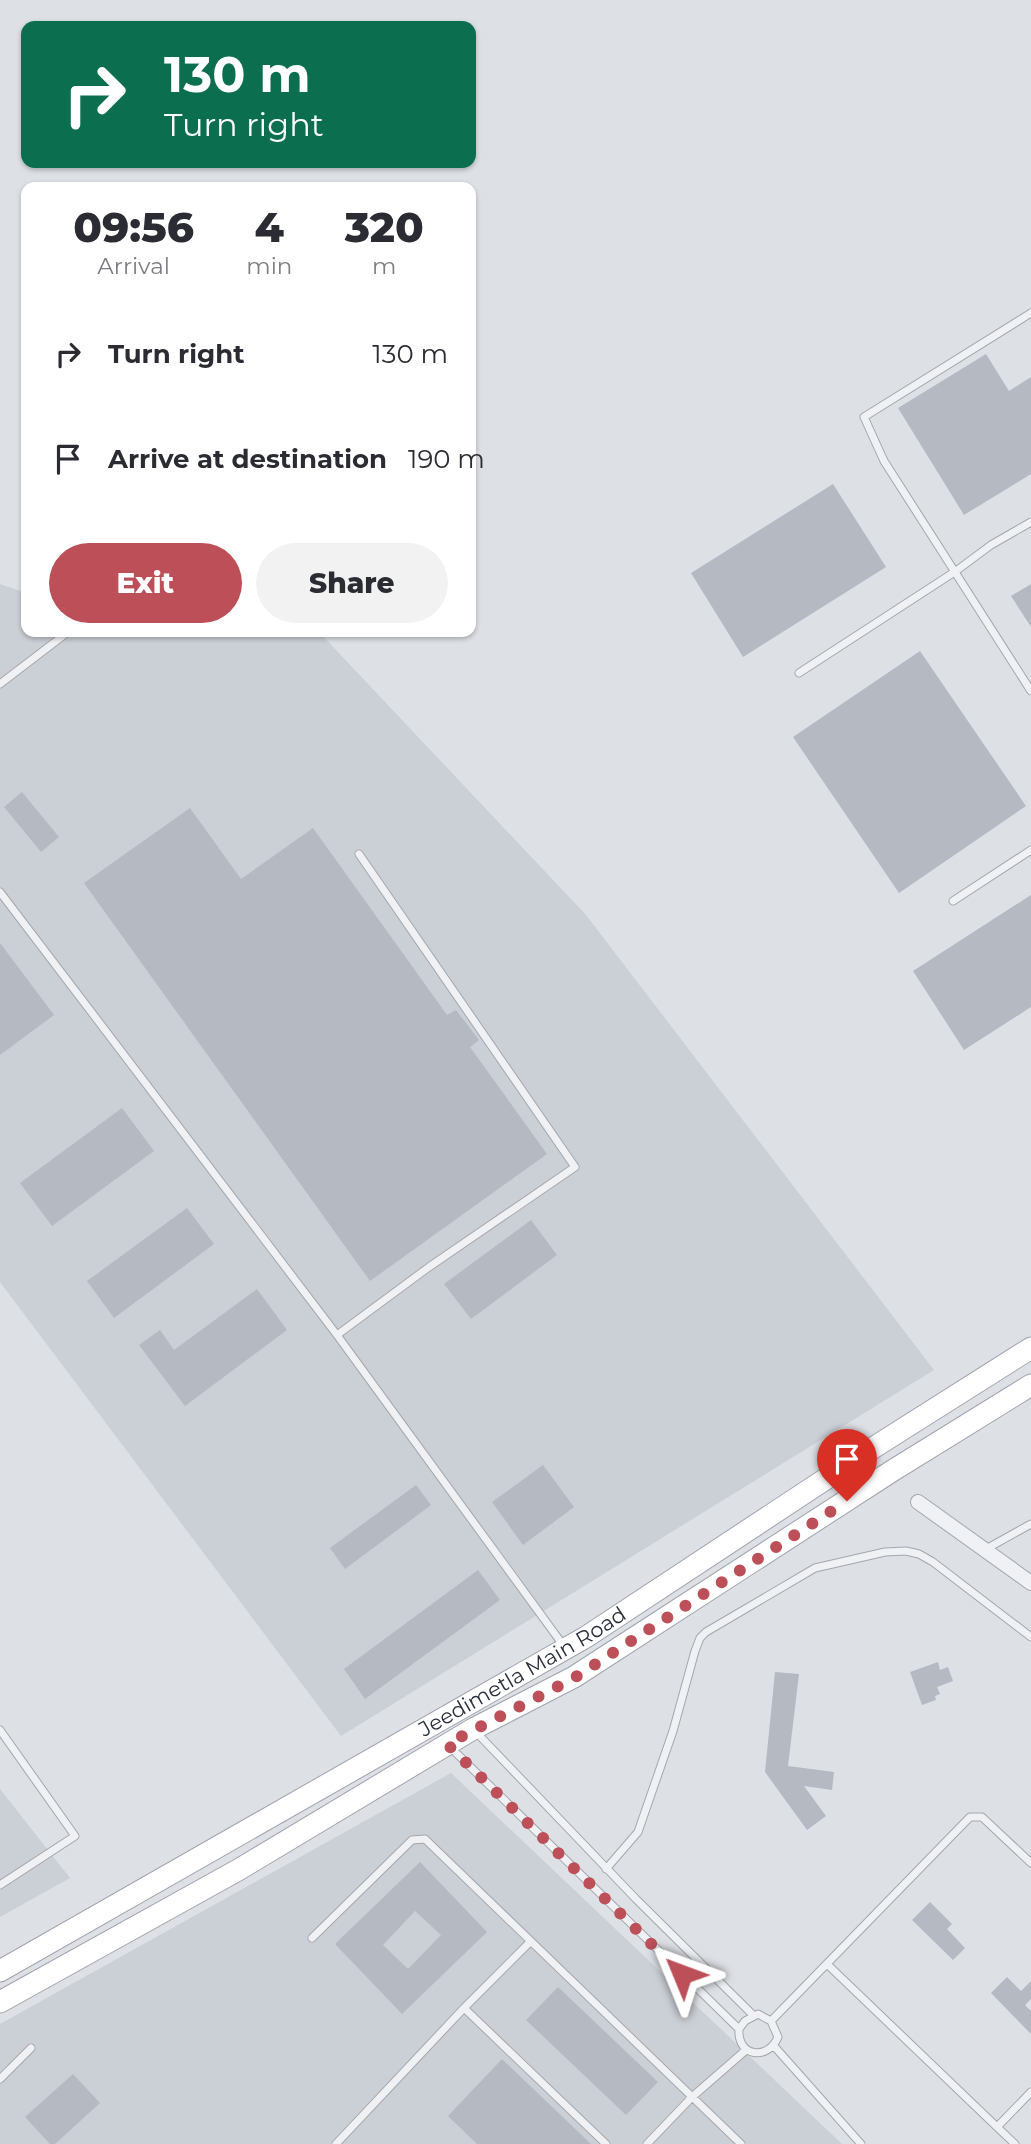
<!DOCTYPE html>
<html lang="en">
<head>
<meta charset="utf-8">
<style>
	:root { --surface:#fff; --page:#f2f2f3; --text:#2b2b33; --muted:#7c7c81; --accent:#bd4f59 }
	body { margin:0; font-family:Montserrat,sans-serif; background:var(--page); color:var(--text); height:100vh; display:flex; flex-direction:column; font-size:26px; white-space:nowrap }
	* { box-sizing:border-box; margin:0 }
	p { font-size:23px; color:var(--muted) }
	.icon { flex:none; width:38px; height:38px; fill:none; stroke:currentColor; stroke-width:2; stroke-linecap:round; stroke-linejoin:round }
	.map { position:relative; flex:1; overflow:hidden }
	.drawer { position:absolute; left:21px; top:182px; width:455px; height:455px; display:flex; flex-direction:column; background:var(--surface); border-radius:14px; box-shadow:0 2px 5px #0004 }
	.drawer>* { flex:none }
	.banner { position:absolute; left:21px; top:21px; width:455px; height:147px; border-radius:14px; box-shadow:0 2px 5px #0004; background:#0b6e4f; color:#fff; overflow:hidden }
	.pin { position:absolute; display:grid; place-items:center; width:60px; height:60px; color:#fff; margin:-72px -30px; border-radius:50% 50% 50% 0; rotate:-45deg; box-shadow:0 0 7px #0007 }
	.pin .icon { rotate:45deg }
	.me { position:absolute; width:77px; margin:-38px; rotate:314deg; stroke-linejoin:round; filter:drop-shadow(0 0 5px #0008) }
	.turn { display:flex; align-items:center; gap:24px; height:147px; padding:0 28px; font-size:32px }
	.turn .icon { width:91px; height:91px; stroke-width:2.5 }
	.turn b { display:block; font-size:49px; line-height:60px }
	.eta { display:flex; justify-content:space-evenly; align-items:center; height:119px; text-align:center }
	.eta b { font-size:42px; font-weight:800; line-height:49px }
	.action { display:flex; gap:14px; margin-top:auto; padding:14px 28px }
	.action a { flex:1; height:80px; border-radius:42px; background:var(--accent); color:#fff; font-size:28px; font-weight:800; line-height:80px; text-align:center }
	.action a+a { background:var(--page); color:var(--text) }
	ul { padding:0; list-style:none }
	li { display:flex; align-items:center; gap:21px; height:105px; padding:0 28px }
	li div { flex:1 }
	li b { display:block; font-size:26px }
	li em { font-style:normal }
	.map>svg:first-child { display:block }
	.built { fill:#cbcfd6 }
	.building { fill:#b5b9c1; fill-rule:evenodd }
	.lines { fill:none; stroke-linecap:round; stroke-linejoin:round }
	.lane-casing { stroke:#a3a7ae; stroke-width:9 }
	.street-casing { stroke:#a3a7ae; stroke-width:16 }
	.primary-casing { stroke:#9ea4af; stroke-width:23 }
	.lane { stroke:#eff1f4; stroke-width:7 }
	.street { stroke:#eff1f4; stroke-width:14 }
	.primary { stroke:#fff; stroke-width:21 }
	.route { stroke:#bd4f59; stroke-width:12; stroke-dasharray:0 21.6 }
	.labels { text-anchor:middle; stroke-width:6; stroke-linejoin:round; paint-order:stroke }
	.street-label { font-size:21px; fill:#282e3a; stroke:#eceff3 }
</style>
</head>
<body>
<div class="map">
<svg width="1031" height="2144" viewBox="0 0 1031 2144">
	<rect width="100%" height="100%" fill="#dde0e5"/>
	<path class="built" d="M0,584l26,9v39h293l267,283 348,455 -593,366 -341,-454z
		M451,1773l391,371h-842v-120z
		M0,1789l70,89 -70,39z"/>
	<path class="building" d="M986,354l23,37 22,-14v97l-67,41 -66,-107z
		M833,484l53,83 -143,90 -52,-84z
		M1031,584v43l-20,-31z
		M920,651l106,155 -127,87 -106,-156z
		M22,792l37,45 -18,15 -37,-45z
		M190,808l51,71 72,-51 134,187 9,-5 23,30 -9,7 77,107 -177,127 -286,-398z
		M1031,895v112l-67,43 -51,-79z
		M0,943l54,72 -54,40z
		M122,1108l32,43 -102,75 -32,-43z
		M187,1208l27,36 -100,74 -27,-37z
		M531,1220l26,35 -86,64 -27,-35z
		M257,1289l30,41 -102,76 -46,-61 21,-15 14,20z
		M543,1465l31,42 -51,38 -31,-43z
		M416,1485l15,20 -86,64 -15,-21z
		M478,1570l22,30 -135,99 -21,-30z
		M938,1662l2,8 8,-3 5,14 -16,6 3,7 -5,2 1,4 -14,5 -12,-33z
		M775,1672l24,2 -11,92 46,6 -2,18 -28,-4 22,30 -19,14 -42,-58z
		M420,1862l67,70 -85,82 -67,-70zM415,1911l26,24 -33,34 -25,-24z
		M930,1902l22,22 -5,5 18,19 -12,12 -41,-40z
		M1007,1977l14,14 10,-10v18l-6,6 6,6v23l-40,-41z
		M558,1987l100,95 -32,33 -100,-95z
		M502,2059l89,85h-114l-29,-28z
		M73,2074l27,29 -45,41h-5l-25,-27z"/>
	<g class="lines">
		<defs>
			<path id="lane" d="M1031,313l-167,104 20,44 147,230
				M799,673l157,-102 35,-26 40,-23
				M0,684l68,-52
				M0,892l337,443 226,310
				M953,901l78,-51
				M337,1335l92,-68 146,-100 -216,-313
				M986,1549l45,-25
				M0,1730l75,106 -75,49
				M476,1732l160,167 117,116
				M448,1745l291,284c-2,28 29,32 39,8l-7,-16 -13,-7 -13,7 -6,8
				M606,1869l32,-37 35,-101 22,-80 5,-13 6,-6 109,-64 70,-16 21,-1 13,3 14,8 98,75
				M312,1938l100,-98 13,-1 316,305
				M828,1965l169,162 34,-35
				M464,2008l66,-66
				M771,2021l199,-204h12l49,46
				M774,2046l87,98
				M0,2079l31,-31
				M997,2127l18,17
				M336,2144l128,-136 142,136
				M647,2144l45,-47 54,-47"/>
			<path id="street" d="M918,1502l113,81"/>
			<g id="primary">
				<path id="s1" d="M0,1971l586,-334 279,-184 166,-105"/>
				<path d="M0,2002l238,-132 235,-141 101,-52 318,-206 139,-86"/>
			</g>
		</defs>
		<use href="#lane" class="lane-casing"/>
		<use href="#street" class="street-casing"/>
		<use href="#primary" class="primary-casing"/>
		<use href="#lane" class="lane"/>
		<use href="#street" class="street"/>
		<use href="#primary" class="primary"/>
	</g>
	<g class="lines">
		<path class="route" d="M682,1974l-235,-230 127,-66 273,-177"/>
	</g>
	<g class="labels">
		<g class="street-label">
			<text dy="7" stroke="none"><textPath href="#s1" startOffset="602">Jeedimetla Main Road</textPath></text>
		</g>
	</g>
</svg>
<div class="pin" style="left:847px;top:1501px;background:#d93025"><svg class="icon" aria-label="arrive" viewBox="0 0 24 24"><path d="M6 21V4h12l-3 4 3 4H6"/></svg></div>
<svg class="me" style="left:682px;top:1974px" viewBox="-20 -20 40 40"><path d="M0-17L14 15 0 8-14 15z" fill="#bd4f59" stroke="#fff" stroke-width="4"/></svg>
<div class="banner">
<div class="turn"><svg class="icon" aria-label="right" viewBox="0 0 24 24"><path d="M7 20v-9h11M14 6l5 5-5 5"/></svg><div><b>130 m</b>Turn right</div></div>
</div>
<section class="drawer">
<div class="eta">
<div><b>09:56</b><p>Arrival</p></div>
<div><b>4</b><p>min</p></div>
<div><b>320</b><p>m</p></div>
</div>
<ul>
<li><svg class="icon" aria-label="right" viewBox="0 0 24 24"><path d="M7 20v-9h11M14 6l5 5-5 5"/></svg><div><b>Turn right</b></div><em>130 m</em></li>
<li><svg class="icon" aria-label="arrive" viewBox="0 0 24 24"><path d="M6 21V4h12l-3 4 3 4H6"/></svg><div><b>Arrive at destination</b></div><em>190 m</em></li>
</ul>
<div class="action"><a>Exit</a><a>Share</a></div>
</section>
</div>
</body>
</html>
